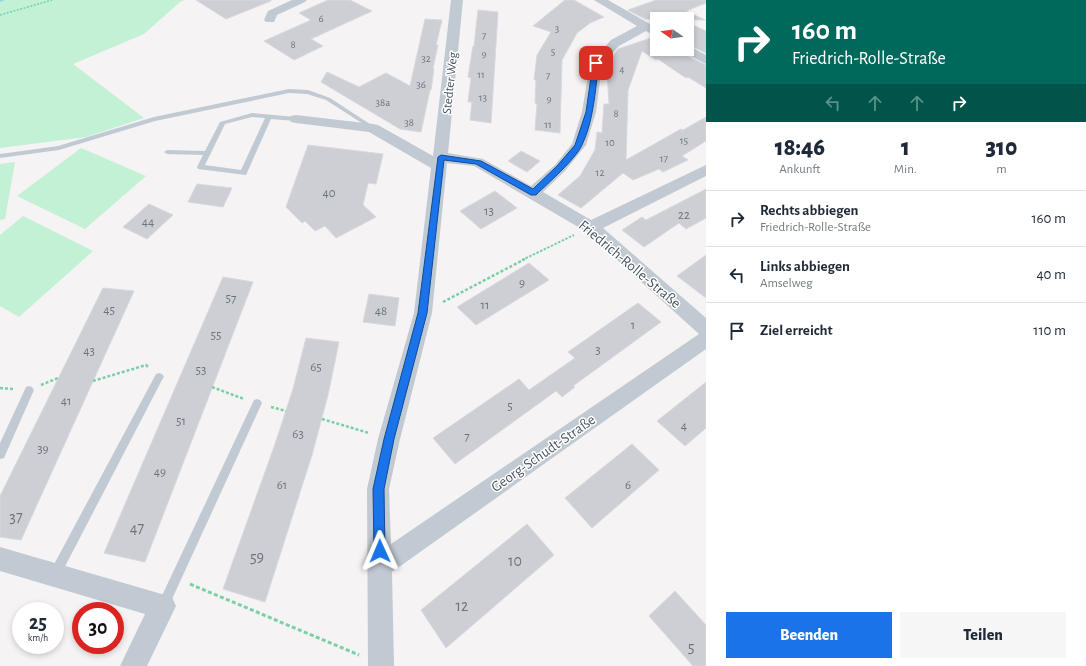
<!DOCTYPE html>
<html lang="de">
<head>
<meta charset="utf-8">
<style>
	:root { --surface:#fff; --page:#f6f6f7; --text:#1f2937; --muted:#747a83; --line:#e0e1e3; --accent:#1a73e8 }
	body { margin:0; font-family:"Alegreya Sans",sans-serif; background:var(--page); color:var(--text); height:100vh; display:flex; flex-direction:column; font-size:15px; white-space:nowrap }
	* { box-sizing:border-box; margin:0 }
	p { font-size:13px; color:var(--muted) }
	.icon { flex:none; width:22px; height:22px; fill:none; stroke:currentColor; stroke-width:2; stroke-linecap:round; stroke-linejoin:round }
	.map { position:relative; flex:1; overflow:hidden }
	.side { display:flex; flex-direction:column; background:var(--surface); width:380px }
	.side>* { flex:none }
	.hud { background:#00695c; color:#fff; overflow:hidden }
	.needle { width:26px; rotate:283deg }
	.tools { position:absolute; left:650px; top:12px; display:grid; gap:8px }
	.tools a { display:grid; place-items:center; width:44px; height:44px; border-radius:0px; background:var(--surface); box-shadow:0 2px 6px #0003; font-size:20px }
	.speed { position:absolute; left:12px; top:602px; display:flex; gap:8px; font-size:20px; font-weight:700; text-align:center }
	.speed>* { display:grid; place-content:center; width:52px; height:52px; border-radius:50%; background:var(--surface); box-shadow:0 2px 6px #0003; line-height:1 }
	.speed small { font-size:10px; font-weight:400 }
	.speed .limit { border:6px solid #d22; background:#fff; color:#111 }
	.pin { position:absolute; display:grid; place-items:center; width:34px; height:34px; color:#fff; margin:-17px; border-radius:8px; box-shadow:0 2px 6px #0006 }
	.me { position:absolute; width:44px; margin:-22px; rotate:359deg; stroke-linejoin:round; filter:drop-shadow(0 0 3px #0008) }
	.turn { display:flex; align-items:center; gap:14px; height:84px; padding:0 20px; font-size:18px }
	.turn .icon { width:52px; height:52px; stroke-width:2.5 }
	.turn b { display:block; font-size:28px; line-height:34px }
	.lanes { display:flex; align-items:center; height:38px; padding:0 20px; background:#0003; justify-content:center; gap:20px; direction:ltr }
	.lanes .off { opacity:.35 }
	.eta { display:flex; justify-content:space-evenly; align-items:center; height:68px; text-align:center }
	.eta b { font-size:24px; font-weight:800; line-height:28px }
	.cta { display:flex; gap:8px; margin-top:auto; padding:8px 20px }
	.cta a { flex:1; height:46px; border-radius:0px; background:var(--accent); color:#fff; font-size:16px; font-weight:800; line-height:46px; text-align:center }
	.cta a+a { background:var(--page); color:var(--text) }
	ul { padding:0; list-style:none }
	li { display:flex; align-items:center; gap:12px; height:56px; padding:0 20px; border-top:1px solid var(--line) }
	li div { flex:1 }
	li b { display:block; font-size:15px }
	li em { font-style:normal }
	main { display:flex; flex:1; min-height:0 }
	.map>svg:first-child { display:block }
	.green { fill:#c3f1d5 }
	.lines { fill:none; stroke-linecap:round; stroke-linejoin:round }
	.stream { fill:#90daee; fill-rule:evenodd }
	.building { fill:#cdcfd5; stroke:#d7d9de }
	.path-far3 { stroke:#7ad0a6; stroke-width:1.5; stroke-dasharray:2 1.5; stroke-linecap:butt }
	.path-far2 { stroke:#7ad0a6; stroke-width:2; stroke-dasharray:2.5 1.5; stroke-linecap:butt }
	.path-far1 { stroke:#7ad0a6; stroke-width:2.5; stroke-dasharray:3 2; stroke-linecap:butt }
	.path { stroke:#7ad0a6; stroke-width:3; stroke-dasharray:4 2.5; stroke-linecap:butt }
	.lane { fill:#c1cad2; fill-rule:evenodd }
	.street { fill:#c1cad2; fill-rule:evenodd }
	.route { fill:#1a73e8; stroke:#114b97 }
	.labels { text-anchor:middle; stroke-width:3; stroke-linejoin:round; paint-order:stroke }
	.far-number-label { font-size:11px; fill:#6b747e }
	.far-street-label { font-size:13px; fill:#4a5661; stroke:#fff }
	.number-label { font-size:13px; fill:#6b747e }
	.street-label { font-size:15px; fill:#4a5661; stroke:#fff }
	.near-number-label { font-size:16px; fill:#6b747e }
</style>
</head>
<body>
<main>
<div class="map">
<svg width="706" height="666" viewBox="0 0 706 666">
	<rect width="100%" height="100%" fill="#f5f3f3"/>
	<path class="green" d="M0,0h185l-5,2 -36,32 -71,30 71,54 -58,19 -86,11z
		M81,148l65,28 -61,53 -68,-33z
		M15,162l-10,57 -5,1v-56z
		M23,216l70,35 -74,66 -19,-11v-71z"/>
	<g class="lines">
		<path class="stream" d="M0,0h5l-5,2z"/>
	</g>
	<path class="building" d="M196,0h75v1l-45,18z
		M328,0h22l22,11 -61,28 12,7 -29,14 -30,-19 47,-21 -12,-7z
		M565,0h9l30,17 -14,6 -13,10 -15,27 -2,73 -25,-3 2,-26 -2,-1 1,-23h-2l3,-25 14,-23 -18,-6z
		M656,0h50v3l-20,8 19,9 -60,-1 -17,-9z
		M478,10l20,2 -7,111 -21,-3 2,-18h-4l3,-24 -3,-1 5,-31h1z
		M425,19l17,1 -6,25h2l-5,23 1,1 -3,21h-1l-9,42 -21,-3 -79,-47 6,-10 32,15 27,-14 24,13z
		M691,24l15,7v22l-19,-9v-19z
		M657,36v13h23l2,4 24,12v23l-18,-11 -2,1 -28,-19 -2,1 -14,-9 -14,39 -2,70 55,-31 2,1 23,-13v24l-24,15 6,4 -25,12 -4,-3 -26,11 -10,-7 -42,35 -23,-13 22,-19 15,-26 2,-18 5,1 2,-29h5l-2,-32 8,-19 3,-4z
		M308,145l75,9 -7,30 -8,-1 -5,22 13,12 -40,21 -11,-12 -10,5 -10,-10 -3,2 -16,-16z
		M521,151l19,10 -13,11 -19,-11z
		M197,184l35,4 -9,19 -35,-5z
		M706,189v29l-20,11 -7,-6 -35,24 -22,-17 20,-13 4,3z
		M495,191l22,17 -36,21 -21,-18z
		M149,204l24,11 -26,24 -24,-12z
		M706,255v43l-29,-22z
		M529,263l20,17 -73,45 -19,-18z
		M223,277l30,5 -108,280 -41,-9z
		M103,288l31,3 -113,249 -21,-3v-41z
		M369,294l30,4 -4,28 -32,-4z
		M638,303l23,19 -88,64 2,1 -13,10 -6,-6 -101,73 -22,-26 86,-59 10,11 46,-32 -7,-6z
		M306,338l33,4 -11,53 -16,60 -47,147 -42,-13 51,-142 19,-58z
		M706,382v46l-21,18 -28,-25z
		M632,444l27,26 -67,58 -27,-30z
		M527,524l27,31 -108,93 -25,-38z
		M675,591l31,34v41h-13l-44,-50z"/>
	<g class="lines">
		<path class="path-far3" d="M0,15l52,-15"/>
		<path class="path-far2" d="M522,260l52,-25"/>
		<path class="path-far1" d="M443,302l82,-43
			M93,381l53,-16 3,3
			M41,385l17,-7
			M212,387l32,12
			M0,388l13,1
			M271,407l15,4
			M322,419l47,14"/>
		<path class="path" d="M190,584l169,71"/>
		<path class="lane" d="M289,89l19,1 22,8 46,30 -1,1h-4l-45,-29 -19,-6 -18,-1 -134,28 -96,29 -59,8v-4l58,-8 96,-29z
			M252,113l44,4 3,2 -3,2 -25,-2 -25,56 -48,-6 -1,-2 6,-12 -36,-1 -3,-2 3,-2 38,1 15,-29zM252,117l13,1 -24,52 -36,-5 20,-41z
			M159,373l3,1 2,3 -2,3 -103,198 -4,2 -4,-2 -2,-4 2,-4 105,-196z
			M29,386l3,1 2,3 -30,68 -4,1v-16l26,-56z
			M257,399l3,1 2,3 -95,207 -4,2 -4,-2 -2,-4 2,-4 95,-202z"/>
		<path class="street" d="M292,0h15l-2,2 -28,13 -3,7h-8l-2,-2 4,-9z
			M451,0h12l-15,153 35,6 48,27 24,-21 17,-21 10,-32 8,-49 21,-23 26,-14 -43,-26h14l49,28v6l-3,1 -8,-4 -27,15 -17,18 -6,48 -10,33 -21,26 -22,21 48,28 115,-55v11l-103,52 103,90v31l-314,223 2,94h-26l-1,-177 11,-50 36,-126 17,-145 -62,-36 -73,-9 -5,-1 -2,-3 2,-3 5,-1 77,9 5,1 55,31zM447,163l27,3 111,65 114,103 -308,210 -2,-55 11,-50 32,-126z
			M687,45l19,10v9l-23,-12 -2,-3h6z
			M0,547l172,50 4,9 -29,60h-27l25,-52 -145,-43z"/>
	</g>
	<path class="route" d="M596,61l3,2c-4,27 -5,57 -17,82 -7,15 -34,38 -46,50h-5l-55,-31 -32,-4 -17,153 -33,126 -10,50 1,62 -1,4 -4,2 -4,-2 -2,-4 -1,-62 11,-50 34,-126 20,-156 3,-2 40,6 52,28 24,-23 18,-21 11,-33 7,-49z"/>
	<g class="labels">
		<g class="far-number-label">
			<text x="321" y="22">6</text>
			<text x="557" y="32">3</text>
			<text x="484" y="39">7</text>
			<text x="293" y="48">8</text>
			<text x="553" y="55">5</text>
			<text x="484" y="57">9</text>
			<text x="426" y="62">32</text>
			<text x="622" y="73">4</text>
			<text x="481" y="78">11</text>
			<text x="548" y="79">7</text>
			<text x="421" y="88">36</text>
			<text x="483" y="101">13</text>
			<text x="549" y="102">9</text>
			<text x="383" y="106">38a</text>
			<text x="616" y="117">8</text>
			<text x="409" y="126">38</text>
			<text x="548" y="128">11</text>
			<text x="684" y="144">15</text>
			<text x="610" y="146">10</text>
			<text x="664" y="162">17</text>
			<text x="600" y="176">12</text>
		</g>
		<g class="far-street-label">
			<text transform="translate(449 83) rotate(-84)" y="5">Stedter Weg</text>
		</g>
		<g class="number-label">
			<text x="329" y="197">40</text>
			<text x="489" y="215">13</text>
			<text x="684" y="219">22</text>
			<text x="148" y="226">44</text>
			<text x="522" y="287">9</text>
			<text x="231" y="302">57</text>
			<text x="485" y="309">11</text>
			<text x="109" y="314">45</text>
			<text x="381" y="315">48</text>
			<text x="633" y="329">1</text>
			<text x="216" y="339">55</text>
			<text x="598" y="354">3</text>
			<text x="89" y="355">43</text>
			<text x="316" y="371">65</text>
			<text x="201" y="374">53</text>
			<text x="66" y="405">41</text>
			<text x="510" y="410">5</text>
			<text x="181" y="425">51</text>
			<text x="684" y="430">4</text>
			<text x="298" y="438">63</text>
			<text x="467" y="440">7</text>
			<text x="43" y="453">39</text>
			<text x="160" y="476">49</text>
			<text x="282" y="489">61</text>
			<text x="628" y="489">6</text>
		</g>
		<g class="street-label">
			<text transform="translate(630 264) rotate(40)" y="5">Friedrich-Rolle-Straße</text>
			<text transform="translate(543 453) rotate(-35)" y="5">Georg-Schudt-Straße</text>
		</g>
		<g class="near-number-label">
			<text x="16" y="522">37</text>
			<text x="137" y="533">47</text>
			<text x="257" y="562">59</text>
			<text x="515" y="566">10</text>
			<text x="462" y="611">12</text>
			<text x="691" y="652">5</text>
		</g>
	</g>
</svg>
<div class="tools">
<a><svg class="needle" viewBox="-14 -14 28 28"><path d="M0-13l5 13h-10z" fill="#e53935"/><path d="M0 13l5-13h-10z" fill="#747a83"/></svg></a>
</div>
<div class="speed"><div>25<small>km/h</small></div><div class="limit">30</div></div>
<div class="pin" style="left:596px;top:63px;background:#d93025"><svg class="icon" aria-label="arrive" viewBox="0 0 24 24"><path d="M6 21V4h12l-3 4 3 4H6"/></svg></div>
<svg class="me" style="left:380px;top:551px" viewBox="-20 -20 40 40"><path d="M0-17L14 15 0 8-14 15z" fill="#1a73e8" stroke="#fff" stroke-width="4"/></svg>
</div>
<section class="side">
<div class="hud">
<div class="turn"><svg class="icon" aria-label="right" viewBox="0 0 24 24"><path d="M7 20v-9h11M14 6l5 5-5 5"/></svg><div><b>160 m</b>Friedrich-Rolle-Straße</div></div>
<div class="lanes"><svg class="icon off" aria-label="left" viewBox="0 0 24 24"><path d="M17 20v-9H6M10 6l-5 5 5 5"/></svg><svg class="icon off" aria-label="ahead" viewBox="0 0 24 24"><path d="M12 20V5M6 11l6-6 6 6"/></svg><svg class="icon off" aria-label="ahead" viewBox="0 0 24 24"><path d="M12 20V5M6 11l6-6 6 6"/></svg><svg class="icon" aria-label="right" viewBox="0 0 24 24"><path d="M7 20v-9h11M14 6l5 5-5 5"/></svg></div>
</div>
<div class="eta">
<div><b>18:46</b><p>Ankunft</p></div>
<div><b>1</b><p>Min.</p></div>
<div><b>310</b><p>m</p></div>
</div>
<ul>
<li><svg class="icon" aria-label="right" viewBox="0 0 24 24"><path d="M7 20v-9h11M14 6l5 5-5 5"/></svg><div><b>Rechts abbiegen</b><p>Friedrich-Rolle-Straße</p></div><em>160 m</em></li>
<li><svg class="icon" aria-label="left" viewBox="0 0 24 24"><path d="M17 20v-9H6M10 6l-5 5 5 5"/></svg><div><b>Links abbiegen</b><p>Amselweg</p></div><em>40 m</em></li>
<li><svg class="icon" aria-label="arrive" viewBox="0 0 24 24"><path d="M6 21V4h12l-3 4 3 4H6"/></svg><div><b>Ziel erreicht</b></div><em>110 m</em></li>
</ul>
<div class="cta"><a>Beenden</a><a>Teilen</a></div>
</section>
</main>
</body>
</html>
